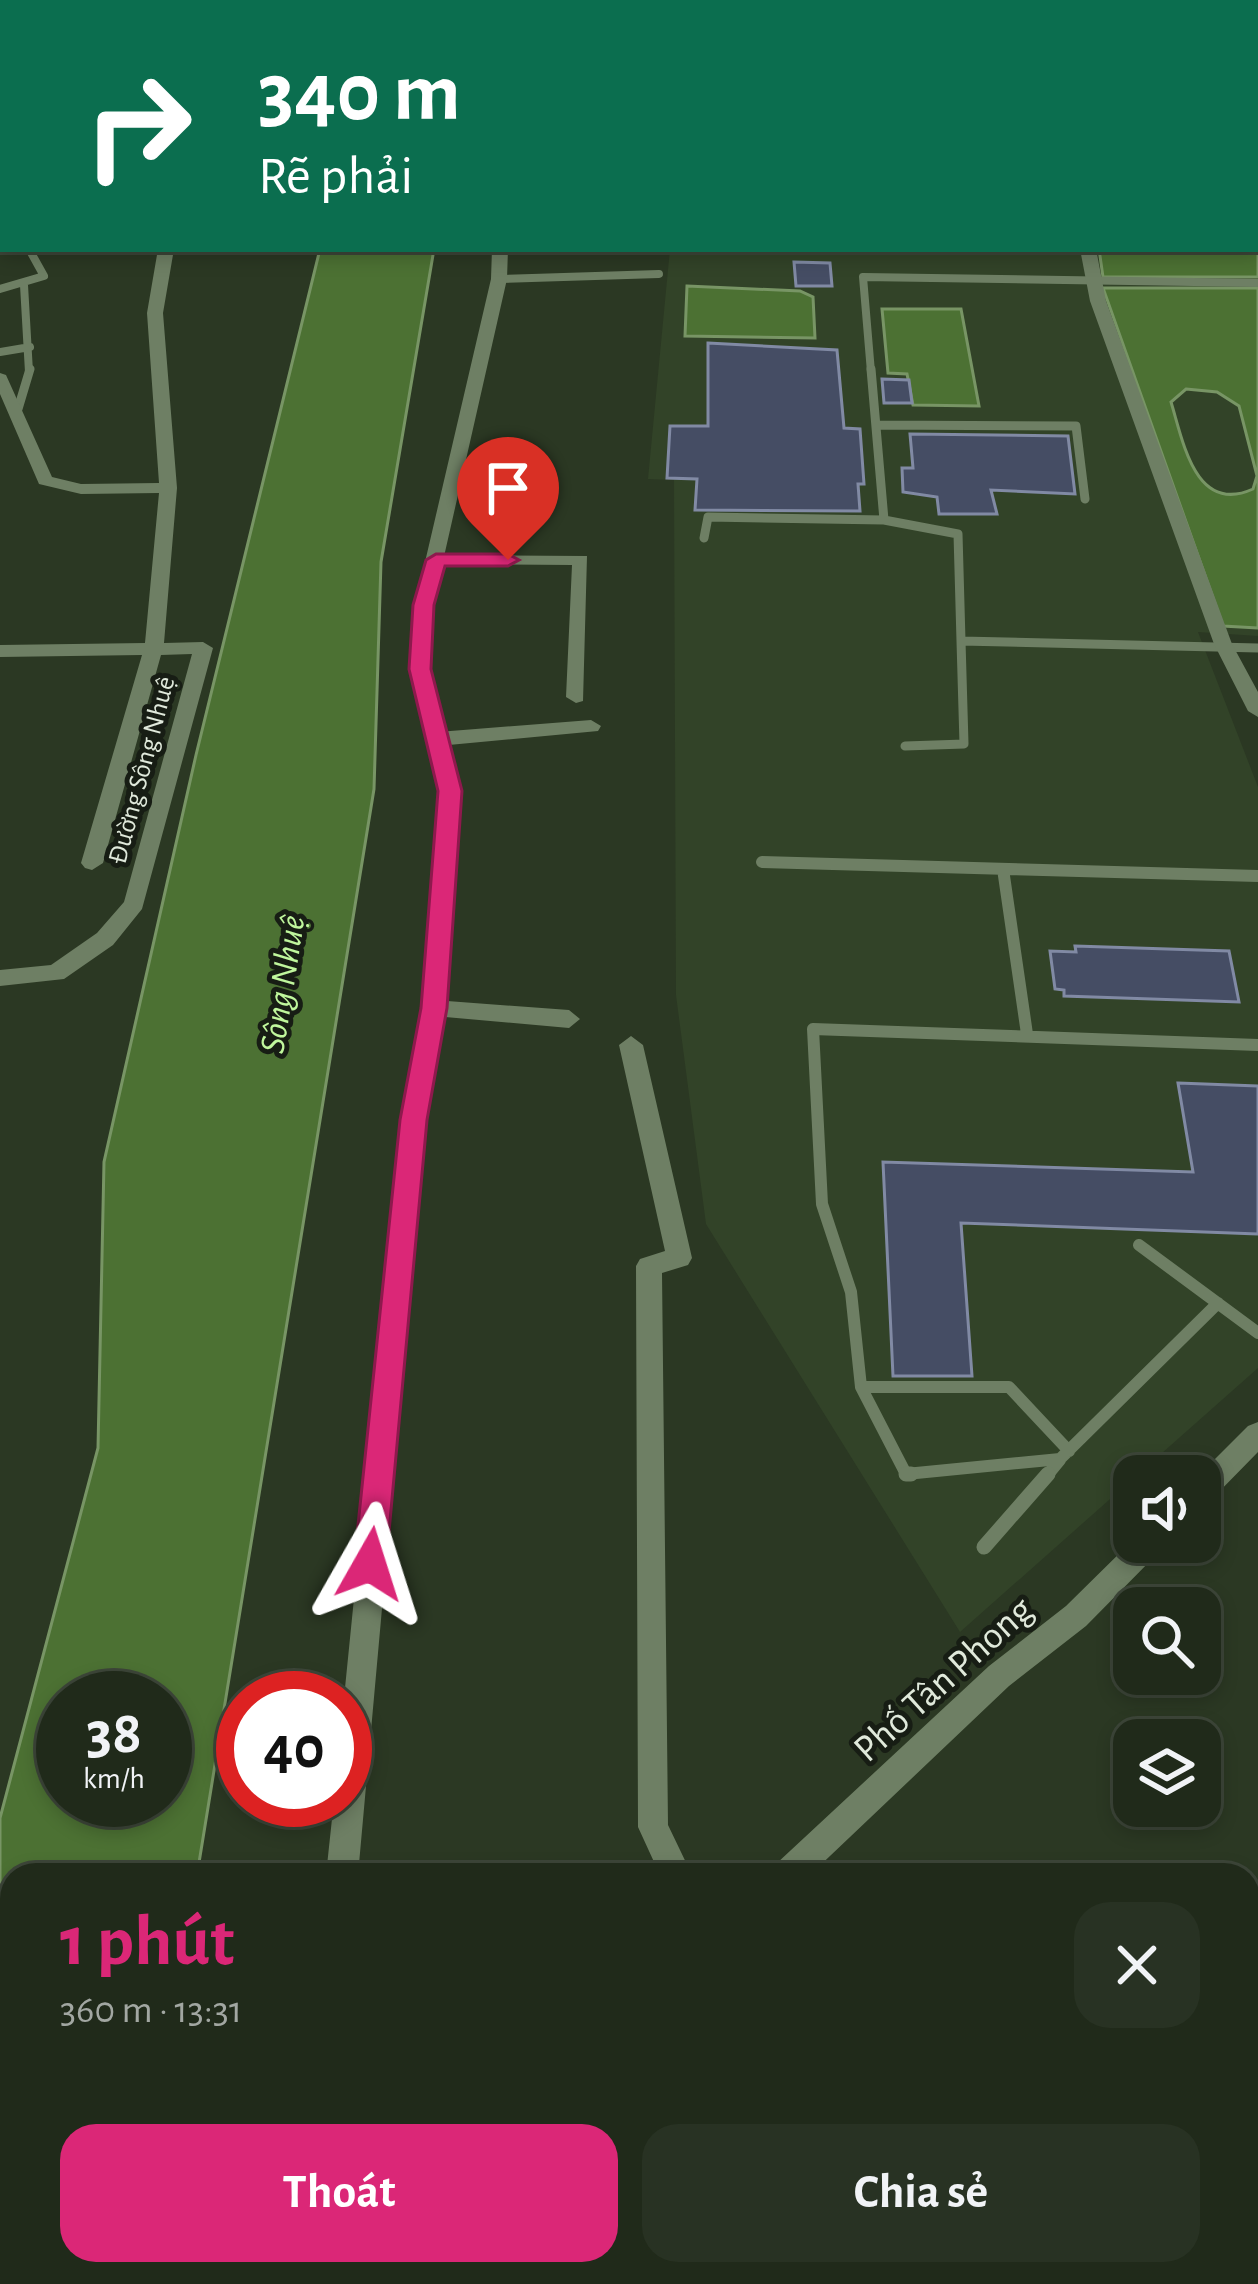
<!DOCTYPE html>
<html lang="vi">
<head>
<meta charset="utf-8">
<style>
	:root { --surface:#202a1a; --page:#283223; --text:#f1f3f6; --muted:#a2a7a2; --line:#3d4639; --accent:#db2777 }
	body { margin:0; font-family:"Alegreya Sans",sans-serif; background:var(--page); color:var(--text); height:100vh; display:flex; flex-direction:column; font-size:45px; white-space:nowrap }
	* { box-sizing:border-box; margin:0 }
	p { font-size:39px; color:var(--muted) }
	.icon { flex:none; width:66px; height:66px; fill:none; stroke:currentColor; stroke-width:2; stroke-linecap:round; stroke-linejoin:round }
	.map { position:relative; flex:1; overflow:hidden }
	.sheet { position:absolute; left:0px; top:1863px; width:1260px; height:423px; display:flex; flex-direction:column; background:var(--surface); border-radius:36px 36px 0 0; box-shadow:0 6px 18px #0003,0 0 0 3px var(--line) }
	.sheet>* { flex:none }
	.guide { position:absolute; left:0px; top:0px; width:1260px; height:252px; box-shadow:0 6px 18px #0003,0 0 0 3px var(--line); background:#0b6e4f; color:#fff; overflow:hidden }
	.tools { position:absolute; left:1113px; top:1455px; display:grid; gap:24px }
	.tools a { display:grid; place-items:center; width:108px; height:108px; border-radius:24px; background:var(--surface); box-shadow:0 6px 18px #0003,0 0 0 3px var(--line); font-size:60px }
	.speed { position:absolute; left:36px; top:1671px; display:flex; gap:24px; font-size:60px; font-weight:700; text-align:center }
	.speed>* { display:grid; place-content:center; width:156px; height:156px; border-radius:50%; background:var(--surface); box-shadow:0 6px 18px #0003,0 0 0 3px var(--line); line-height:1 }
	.speed small { font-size:30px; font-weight:400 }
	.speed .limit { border:18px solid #d22; background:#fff; color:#111 }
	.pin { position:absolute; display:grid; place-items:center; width:102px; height:102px; color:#fff; margin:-123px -51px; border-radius:50% 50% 50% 0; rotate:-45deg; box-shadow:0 0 12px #0007 }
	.pin .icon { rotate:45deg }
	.me { position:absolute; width:132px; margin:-66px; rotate:6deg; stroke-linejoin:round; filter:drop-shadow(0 0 9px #0008) }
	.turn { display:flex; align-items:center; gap:42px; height:252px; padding:0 60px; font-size:54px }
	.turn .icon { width:156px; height:156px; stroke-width:2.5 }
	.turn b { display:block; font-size:84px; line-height:102px }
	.round { display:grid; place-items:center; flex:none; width:126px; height:126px; border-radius:36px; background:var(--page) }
	.headline { display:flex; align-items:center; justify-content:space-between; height:204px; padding:0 60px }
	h1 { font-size:72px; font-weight:700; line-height:90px; color:var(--accent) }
	.action { display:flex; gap:24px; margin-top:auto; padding:24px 60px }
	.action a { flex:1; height:138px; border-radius:36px; background:var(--accent); color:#fff; font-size:48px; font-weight:700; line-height:138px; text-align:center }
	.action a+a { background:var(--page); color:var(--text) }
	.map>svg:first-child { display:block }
	.built { fill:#324328 }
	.water { fill:#4c7133; stroke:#789565; stroke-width:3; fill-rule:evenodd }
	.building { fill:#454d64; stroke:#818aa4; stroke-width:3 }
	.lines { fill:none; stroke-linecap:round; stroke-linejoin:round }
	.service-far3 { stroke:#6e7f64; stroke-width:8 }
	.service-far2 { stroke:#6e7f64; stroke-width:9 }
	.service-far1 { stroke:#6e7f64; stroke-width:12 }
	.service { stroke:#6e7f64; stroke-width:15 }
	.minor { fill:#6e7f64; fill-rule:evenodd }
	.tertiary { fill:#6e7f64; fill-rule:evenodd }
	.route { fill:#db2777; stroke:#8e194d; stroke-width:3 }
	.labels { text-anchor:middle; stroke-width:10; stroke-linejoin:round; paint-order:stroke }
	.far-street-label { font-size:27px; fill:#e0e9db; stroke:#171d14 }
	.water-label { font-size:36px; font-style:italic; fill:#c0f79d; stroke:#171d14 }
	.near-street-label { font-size:39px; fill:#e0e9db; stroke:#171d14 }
</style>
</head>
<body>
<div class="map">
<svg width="1258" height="2284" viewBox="0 0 1258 2284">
	<rect width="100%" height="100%" fill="#2b3823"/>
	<path class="built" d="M866,0h392v636l-60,-4 60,155v581l-298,264 -254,-408 -30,-229 -2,-515 -26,-1 22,-230h587v-246z"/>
	<path class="water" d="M1258,43v234h-155l-4,-28h158z
		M320,249h114l-53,313 -7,227 -177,1086h-185v399h123l-2,10h-133v-466l98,-370 6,-286 92,-407zM63,1698h102v102h-102z
		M687,286l113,5 13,6 2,41 -130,-2z
		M1103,288h155v340l-35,-2zM1186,389l31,3 22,14 18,70 -4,13c-58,26 -70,-48 -82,-87z
		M882,309h79l18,97 -66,-1 -6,-31 -19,-1z"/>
	<path class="building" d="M794,262l36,1 2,23h-36z
		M708,343l129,7 7,78 16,1 4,55h-6l2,27 -165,-1 2,-31 -30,-1 3,-52h38z
		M882,379l27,1 3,23h-28z
		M910,434l158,2 7,58 -84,-4 6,24h-58l-2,-17 -34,-5 -1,-24h11z
		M1075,946l154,5 10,51 -175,-6v-6l-9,-1 -5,-38 26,1z
		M1178,1083l80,3v148l-297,-11 11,153h-79l-10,-214 310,10z"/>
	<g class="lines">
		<path class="service-far3" d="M499,279l160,-5
			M24,285l5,87
			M0,289l44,-13 -15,-27
			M0,352l30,-5
			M871,372l-8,-95 395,6"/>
		<path class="service-far2" d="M871,369l13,151
			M18,409l12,-40
			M876,425l200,1 9,73
			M704,538l4,-21 176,3 74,14 3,107
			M905,746l59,-2 -3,-103 297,7"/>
		<path class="service-far1" d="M762,862l496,14
			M1003,869l24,165
			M1139,1245l119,88
			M1218,1303l-158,156 -154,15 -45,-87 -10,-95 -29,-88 -9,-175 445,16
			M861,1387h148l60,64
			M1046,1477l14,-17"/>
		<path class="service" d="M906,1474h5
			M984,1547l64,-73"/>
		<path class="minor" d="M699,0h12v3h-12z
			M852,0h12v3h-12z
			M3,136v8l-3,1v-8z
			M158,249h16l-11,64 14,175 -13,155 39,-1 10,6 -71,261 -29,36 -49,34 -64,7v-16l51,-5 46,-32 27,-31 68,-248 -31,1 -58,208 -11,7 -7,-2 -4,-5 61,-208 -142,2v-12l145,-2 14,-150 -78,1 -42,-10 -39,-90v-21l6,2 46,102 29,7 78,-1 -12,-170z
			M1080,249h16l10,52 126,343 26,48v25l-10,-6 -34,-67 -124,-343z
			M436,555l151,1 -4,145 -7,2 -10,-6 6,-132 -142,-1v-8z
			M591,720l10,6 -3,5 -160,15 -10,-7 10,-7z
			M434,1000l135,10 11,9 -11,9 -135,-12 -11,-8z
			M631,1036l12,9 49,213 -4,7 -26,8 6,552 24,50h-32l-22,-48 -2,-561 4,-7 25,-8 -46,-206z
			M1258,1422v30l-48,49 -10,3 -2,-28 50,-50z
			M1134,1539v3h30l-4,9 -74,75 -77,60 -199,189h-39l5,-11 213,-198 77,-60z
			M492,2274h36l-2,10h-36z"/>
		<path class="tertiary" d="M498,0h12v3h-12z
			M492,249h16l-1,30 -74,326 -3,64 30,122 -15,217 -19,112 -68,755h-32l8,-75h11l-1,-102 58,-578 21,-112 17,-217 -30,-122 5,-64 76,-326z
			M337,2274h40l4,10h-40z"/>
	</g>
	<path class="route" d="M436,554h72l11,6 -11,6h-63l-11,39 -3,64 31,122 -15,217 -20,112 -41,444 -5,10 -11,5 -12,-5 -4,-10 46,-444 21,-112 17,-217 -29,-122 4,-64 13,-45z"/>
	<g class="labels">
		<g class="far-street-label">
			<text transform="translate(141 770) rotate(-75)" y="9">Đường Sông Nhuệ</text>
		</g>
		<g class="water-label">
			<text transform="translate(281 984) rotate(-81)" y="13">Sông Nhuệ</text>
		</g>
		<g class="near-street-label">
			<text transform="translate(942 1678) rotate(-42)" y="14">Phố Tân Phong</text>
		</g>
	</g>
</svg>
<div class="tools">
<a><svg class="icon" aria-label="sound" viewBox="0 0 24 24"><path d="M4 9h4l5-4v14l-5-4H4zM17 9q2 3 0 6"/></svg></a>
<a><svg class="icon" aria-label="search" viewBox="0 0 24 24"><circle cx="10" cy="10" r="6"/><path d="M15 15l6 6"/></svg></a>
<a><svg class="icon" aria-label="layers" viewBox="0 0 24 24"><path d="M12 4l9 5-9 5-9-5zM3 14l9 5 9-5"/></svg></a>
</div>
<div class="speed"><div>38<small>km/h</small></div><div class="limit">40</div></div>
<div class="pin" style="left:508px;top:560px;background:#d93025"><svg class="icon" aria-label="arrive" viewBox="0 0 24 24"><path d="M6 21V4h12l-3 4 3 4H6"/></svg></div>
<svg class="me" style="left:370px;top:1564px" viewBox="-20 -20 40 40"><path d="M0-17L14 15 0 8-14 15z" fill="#db2777" stroke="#fff" stroke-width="4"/></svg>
<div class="guide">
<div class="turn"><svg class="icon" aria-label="right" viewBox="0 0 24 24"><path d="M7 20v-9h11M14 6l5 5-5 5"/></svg><div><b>340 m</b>Rẽ phải</div></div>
</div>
<section class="sheet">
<div class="headline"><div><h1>1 phút</h1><p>360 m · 13:31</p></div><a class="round"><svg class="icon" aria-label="close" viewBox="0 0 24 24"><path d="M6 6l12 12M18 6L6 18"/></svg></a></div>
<div class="action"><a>Thoát</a><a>Chia sẻ</a></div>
</section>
</div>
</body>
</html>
